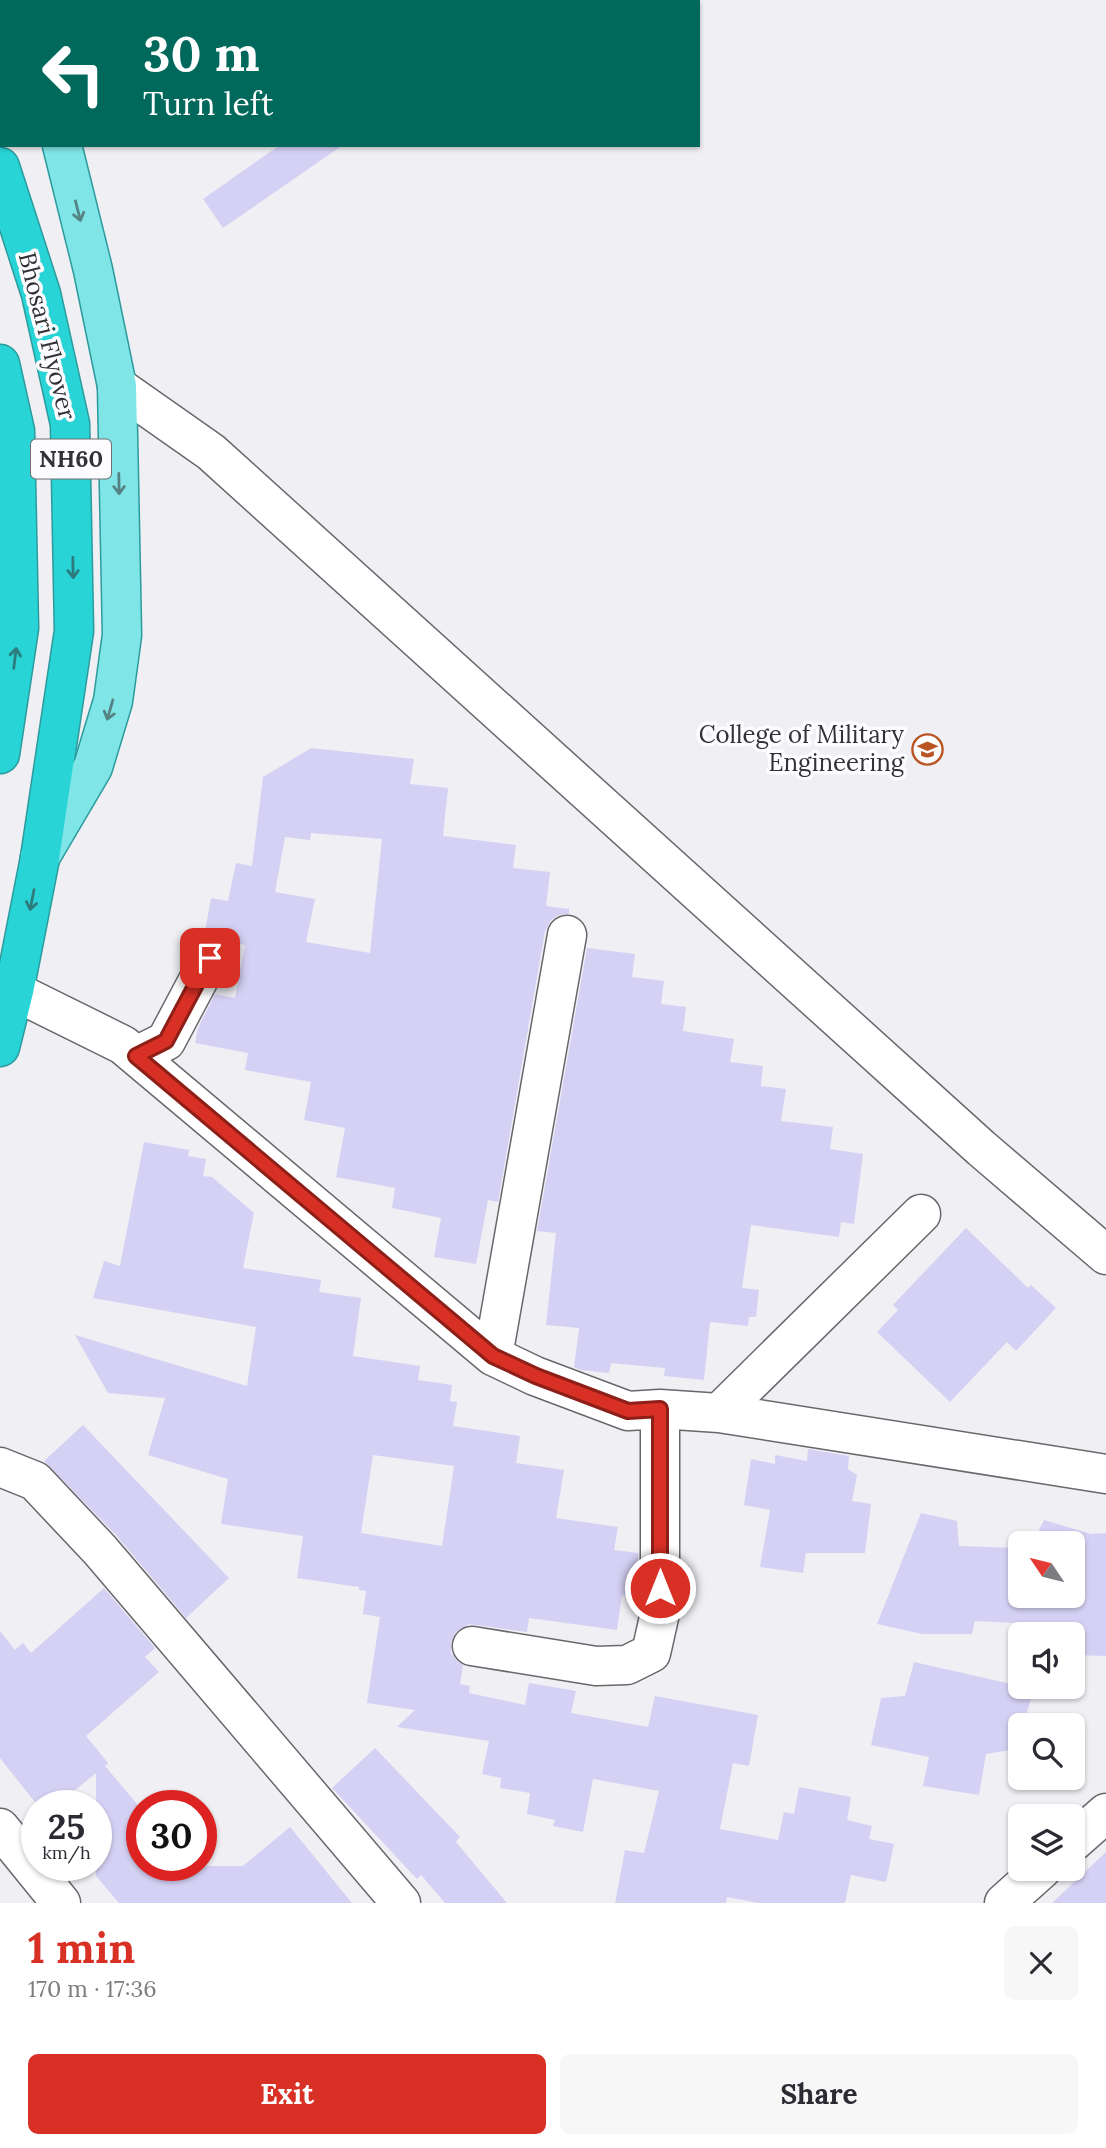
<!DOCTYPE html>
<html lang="en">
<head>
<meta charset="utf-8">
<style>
	:root { --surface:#fff; --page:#f7f7f7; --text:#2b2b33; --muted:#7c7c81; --accent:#d93025 }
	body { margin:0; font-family:Lora,serif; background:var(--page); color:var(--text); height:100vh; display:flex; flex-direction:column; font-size:26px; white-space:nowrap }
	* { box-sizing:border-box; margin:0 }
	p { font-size:23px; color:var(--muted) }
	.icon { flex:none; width:38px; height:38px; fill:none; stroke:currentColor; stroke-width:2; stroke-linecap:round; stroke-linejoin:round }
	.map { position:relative; height:1903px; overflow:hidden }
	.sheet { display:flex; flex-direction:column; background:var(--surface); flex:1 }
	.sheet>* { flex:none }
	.banner { position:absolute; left:0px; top:0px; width:700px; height:147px; box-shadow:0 2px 5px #0004; background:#00695c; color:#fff; overflow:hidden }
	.needle { width:46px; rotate:305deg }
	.fabs { position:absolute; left:1008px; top:1531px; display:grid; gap:14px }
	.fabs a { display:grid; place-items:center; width:77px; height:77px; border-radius:10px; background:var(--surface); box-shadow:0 2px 5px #0004; font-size:35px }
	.speed { position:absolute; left:21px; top:1790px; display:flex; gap:14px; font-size:35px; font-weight:700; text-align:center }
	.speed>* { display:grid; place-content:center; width:91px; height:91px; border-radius:50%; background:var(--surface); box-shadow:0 2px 5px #0004; line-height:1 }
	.speed small { font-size:18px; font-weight:400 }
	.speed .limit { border:10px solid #d22; background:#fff; color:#111 }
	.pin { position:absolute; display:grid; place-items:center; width:60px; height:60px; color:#fff; margin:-30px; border-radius:14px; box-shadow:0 4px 10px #0006 }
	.me { position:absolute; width:77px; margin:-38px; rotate:0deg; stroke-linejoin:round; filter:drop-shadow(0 0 5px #0008) }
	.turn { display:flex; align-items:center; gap:24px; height:147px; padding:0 28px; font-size:32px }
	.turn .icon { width:91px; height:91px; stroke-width:2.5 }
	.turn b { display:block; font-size:49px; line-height:60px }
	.round { display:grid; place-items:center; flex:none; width:74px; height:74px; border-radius:10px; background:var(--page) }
	.headline { display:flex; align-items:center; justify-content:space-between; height:119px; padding:0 28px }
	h1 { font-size:42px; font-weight:700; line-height:52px; color:var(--accent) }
	.primary-button { display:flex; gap:14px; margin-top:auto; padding:14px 28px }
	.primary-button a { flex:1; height:80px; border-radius:10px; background:var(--accent); color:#fff; font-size:28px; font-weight:700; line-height:80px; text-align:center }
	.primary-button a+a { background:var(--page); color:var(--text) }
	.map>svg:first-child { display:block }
	.building { fill:#d5d1f4; fill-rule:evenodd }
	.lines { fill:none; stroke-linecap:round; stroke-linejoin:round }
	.minor-casing { stroke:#68676c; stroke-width:41 }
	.major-casing { stroke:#2c9b9d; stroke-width:41 }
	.highway-casing { stroke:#2c9b9d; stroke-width:41 }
	.minor { stroke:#fff; stroke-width:38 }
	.major { stroke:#7fe5e6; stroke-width:38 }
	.highway { stroke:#29d4d6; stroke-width:38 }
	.oneway { stroke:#558384 }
	.oneway2 { stroke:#2e7b7d }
	.route-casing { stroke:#8d1f18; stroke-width:18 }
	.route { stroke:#d93025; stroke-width:12 }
	.labels { text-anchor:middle; stroke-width:7; stroke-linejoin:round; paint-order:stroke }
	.shield { fill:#fdfcff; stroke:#6f6f71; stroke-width:2 }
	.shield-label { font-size:23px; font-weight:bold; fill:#323234 }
	.street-label { font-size:24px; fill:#323234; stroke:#fdfcff }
	.poi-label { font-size:24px; fill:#323234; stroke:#fdfcff; text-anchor:end }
</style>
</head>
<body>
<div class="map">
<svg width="1106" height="1903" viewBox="0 0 1106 1903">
	<rect width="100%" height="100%" fill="#efeff4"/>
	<path class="building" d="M280,145h63l-120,83 -20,-29z
		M311,748l103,11 -4,25 38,4 -5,48 73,9 -3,23 37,4 -4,34 23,3v5l-10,1 -8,5 -6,11 -47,271 -10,-2 -12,64 -42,-7 7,-39 -49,-10 3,-20 -59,-11 9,-49 -41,-8 7,-38 -66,-12 3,-17 -53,-10 3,-15 17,-34 20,4 10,-53 -41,-8 7,-39 17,3 8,-38 16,3 11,-89zM311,833l71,6 -12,114 -64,-11 9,-43 -40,-7 10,-55 25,3z
		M587,948l48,6 -3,23 32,4 -3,23 25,3 -3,24 51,8 -4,23 33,4 -2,20 25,3 -5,32 52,6 -3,22 33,5 -9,70 -13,-2 -2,15 -88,-12 -9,63 17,2 -3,27h-7l-1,9 -38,-4 -6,58 -40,-4 1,-8 -54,-5 -2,10 -29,-3 -6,-3 5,-39 -33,-3 10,-92 -19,-2z
		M144,1142l45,8 -1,6 18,3 -3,17 9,1 42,36 -11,55 78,12 -2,12 42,6 -8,58 67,10 -2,14 34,5 -2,16 7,1 -4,24 67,10 -4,27 48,7 -8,48 62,9 -4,23 24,3v44l-16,-2 -5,35 -88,-12 -2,14 -58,-8 -13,8 -5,10v11l7,9 5,3 -3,19 10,2 -1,7 56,12 4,-22 47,8 -5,22 77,14 7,-31 103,19 -9,51 -16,-3 -13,66 58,11 6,-28 10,2 5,-27 52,10 -4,23 25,6 -3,13 25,5 -8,38 -35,-7 -6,28h-86l-32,-6 -1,6h-111l10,-53 19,3 15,-62 -66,-12 -10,53 -30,-6 2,-6 -28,-6 3,-21 -30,-5 1,-10 -19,-4 7,-33 -92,-14 18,-17 -48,-7 13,-86 -17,-3 3,-23 -7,-1v-3l-62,-9 6,-42 -82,-12 7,-45 -80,-24 17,-57 -57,-5 -33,-58 172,51 9,-59 -163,-29 11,-37 16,5zM373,1455l81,11 -12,80 -81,-13z
		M966,1228l62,60 3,-3 25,23 -40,43 -9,-9 -57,60 -73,-70 21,-22 -5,-5z
		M83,1425l146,153 -43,40 -70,-83 -72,-74z
		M808,1449l41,7 -1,13 9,6 -5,26 19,3 -6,49h-59l-3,20 -43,-6 10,-57 -26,-5 7,-46 24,5v-9l32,6z
		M921,1513l36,8 2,25 61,2v48h53v-52h-41l12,-24 47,14 15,-1v123l-33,-1v-21h-23l2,-9 -77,-4 -3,13h-50l-45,-10z
		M104,1588l51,60 -10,9 14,15 -73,64 22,27 -3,3 37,44v56h101l47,-39 62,76h-233l-23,-27v-103l-40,33h-18l-38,-48v-127l15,19 8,-7 8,10z
		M914,1662l120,27 -11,37h-3l-4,23 -30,5 -7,41 -56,-9 6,-29 -58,-12 10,-47 24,-2z
		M375,1748l85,89 -4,5 51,61h-62l-24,-28 -4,4 -85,-91z
		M1106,1852v51h-54z"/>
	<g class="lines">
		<defs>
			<path id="minor" d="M233,2l2,-2
				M117,386l94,66 770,696 125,107
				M14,991l109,54 370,311 42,20 93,35 32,-2 59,4 202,-199
				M136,1056l30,-15 44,-83
				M493,1356l74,-421
				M719,1413l387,61
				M0,1467l35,14 65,69 301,353
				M472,1646l124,20 31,-1 24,-12 9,-40v-204
				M0,1828l61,75
				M1073,1842l33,-29
				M1004,1903l38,-34"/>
			<path id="major" d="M0,8l2,4
				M40,857l53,-90 20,-66 9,-66 -5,-249 -24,-116 -31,-125"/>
			<path id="highway" d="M0,167l41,127 29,130 4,207 -34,227 -26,133 -14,56
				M0,364l15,67 4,197 -19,126"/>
		</defs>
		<use href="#minor" class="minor-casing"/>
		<use href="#major" class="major-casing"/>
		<use href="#highway" class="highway-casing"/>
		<use href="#minor" class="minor"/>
		<use href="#major" class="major"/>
		<use href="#highway" class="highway"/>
	</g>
	<defs><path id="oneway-shaft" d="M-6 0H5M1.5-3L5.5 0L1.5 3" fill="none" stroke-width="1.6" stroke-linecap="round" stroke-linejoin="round" transform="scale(1.75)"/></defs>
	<g class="oneway">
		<use href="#oneway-shaft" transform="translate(78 211) rotate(76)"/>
		<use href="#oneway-shaft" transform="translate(119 484) rotate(89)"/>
		<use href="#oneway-shaft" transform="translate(110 710) rotate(106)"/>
	</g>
	<g class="oneway2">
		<use href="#oneway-shaft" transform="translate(73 568) rotate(89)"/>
		<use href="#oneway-shaft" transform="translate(15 658) rotate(-83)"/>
		<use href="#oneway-shaft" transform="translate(32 900) rotate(101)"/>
	</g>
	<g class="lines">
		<defs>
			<path id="route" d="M210,958l-44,83 -30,15 357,300 43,20 92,35 32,-2v179"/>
		</defs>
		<use href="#route" class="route-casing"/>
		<use href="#route" class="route"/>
	</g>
	<defs>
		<symbol id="university-ring" viewBox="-11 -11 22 22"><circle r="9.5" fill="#fdfcff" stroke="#b95522" stroke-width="1.5"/><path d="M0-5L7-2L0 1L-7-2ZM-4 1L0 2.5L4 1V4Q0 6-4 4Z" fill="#b95522"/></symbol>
	</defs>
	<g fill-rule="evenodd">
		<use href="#university-ring" x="910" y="732" width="35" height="35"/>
	</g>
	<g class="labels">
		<rect class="shield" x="31" y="439.5" width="80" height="39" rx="5"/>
		<g class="shield-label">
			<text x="71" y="467">NH60</text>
		</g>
		<g class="street-label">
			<text transform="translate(47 336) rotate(76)" y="8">Bhosari Flyover</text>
		</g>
		<g class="poi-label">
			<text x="904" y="743">College of Military<tspan x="904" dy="28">Engineering</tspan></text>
		</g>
	</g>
</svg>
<div class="fabs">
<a><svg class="needle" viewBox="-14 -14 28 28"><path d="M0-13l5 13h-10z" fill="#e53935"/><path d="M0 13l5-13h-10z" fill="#7c7c81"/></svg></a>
<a><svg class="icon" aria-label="sound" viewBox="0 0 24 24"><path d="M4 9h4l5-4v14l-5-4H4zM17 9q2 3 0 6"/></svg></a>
<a><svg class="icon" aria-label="search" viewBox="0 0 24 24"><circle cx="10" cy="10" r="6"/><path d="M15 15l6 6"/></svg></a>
<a><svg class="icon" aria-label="layers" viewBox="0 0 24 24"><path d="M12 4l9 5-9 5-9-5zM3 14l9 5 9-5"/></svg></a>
</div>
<div class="speed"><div>25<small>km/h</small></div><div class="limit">30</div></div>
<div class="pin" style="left:210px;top:958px;background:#d93025"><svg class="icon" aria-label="arrive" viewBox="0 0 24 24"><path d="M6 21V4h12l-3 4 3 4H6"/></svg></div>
<svg class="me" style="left:660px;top:1588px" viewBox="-20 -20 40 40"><circle r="17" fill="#d93025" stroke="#fff" stroke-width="3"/><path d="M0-11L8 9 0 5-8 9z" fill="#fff"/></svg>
<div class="banner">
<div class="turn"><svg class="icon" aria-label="left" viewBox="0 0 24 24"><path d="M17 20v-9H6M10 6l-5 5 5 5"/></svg><div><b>30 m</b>Turn left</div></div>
</div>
</div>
<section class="sheet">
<div class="headline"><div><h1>1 min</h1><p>170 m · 17:36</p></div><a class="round"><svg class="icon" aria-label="close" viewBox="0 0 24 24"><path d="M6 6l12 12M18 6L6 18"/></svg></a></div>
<div class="primary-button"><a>Exit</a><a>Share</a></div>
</section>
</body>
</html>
